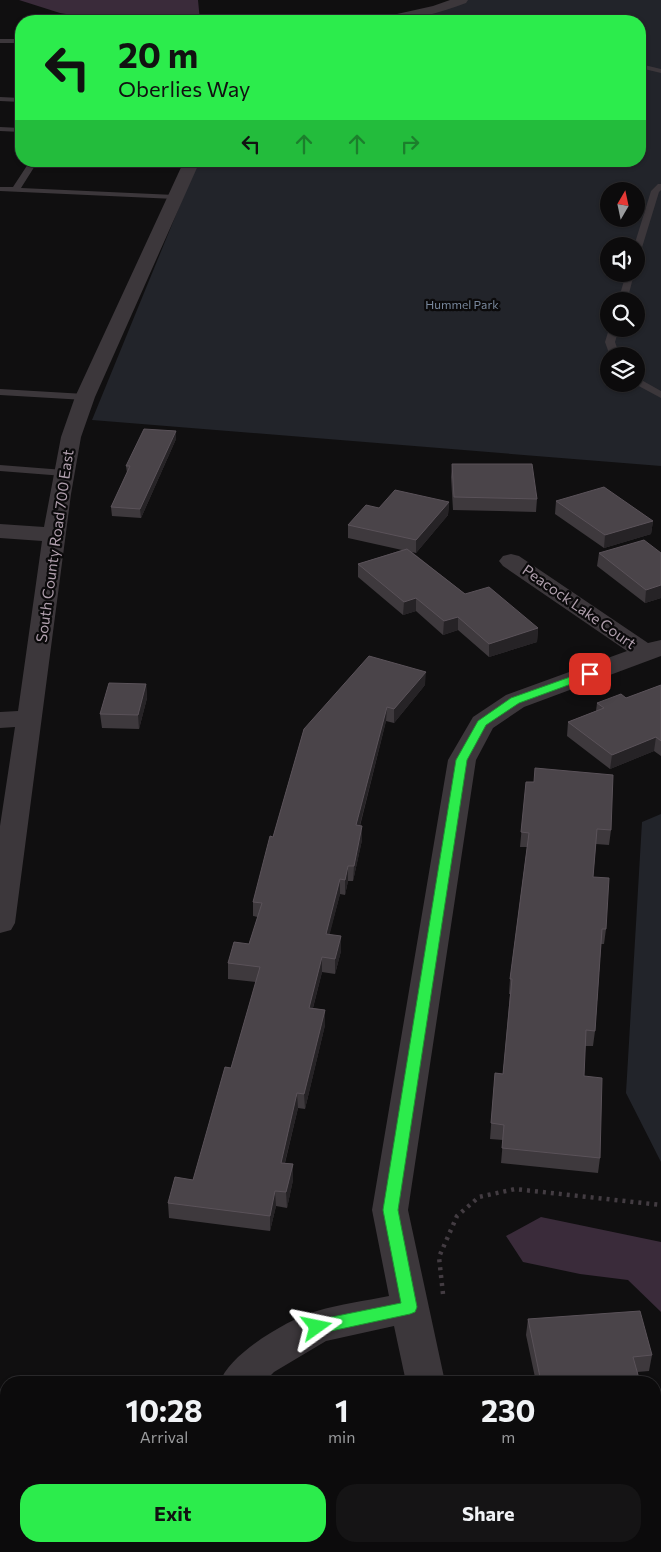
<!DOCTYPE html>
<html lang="en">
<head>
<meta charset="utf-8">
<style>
	:root { --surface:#0c0b0c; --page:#151415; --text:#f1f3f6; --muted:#9a9b9d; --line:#2c2b2d; --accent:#2cec4c }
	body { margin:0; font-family:Commissioner,sans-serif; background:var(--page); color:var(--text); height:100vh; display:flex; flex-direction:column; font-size:19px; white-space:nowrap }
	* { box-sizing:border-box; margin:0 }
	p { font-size:16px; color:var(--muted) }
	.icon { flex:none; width:28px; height:28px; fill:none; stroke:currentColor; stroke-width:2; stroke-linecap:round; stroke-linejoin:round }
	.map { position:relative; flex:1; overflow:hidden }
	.side { position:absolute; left:0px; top:1376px; width:661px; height:176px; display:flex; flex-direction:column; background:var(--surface); border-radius:20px 20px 0 0; box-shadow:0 1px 4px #0004,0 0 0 1px var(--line) }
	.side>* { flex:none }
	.hud { position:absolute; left:15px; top:15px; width:631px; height:152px; border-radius:20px; box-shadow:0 1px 4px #0004,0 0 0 1px var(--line); background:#2cec4c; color:#111; overflow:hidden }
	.needle { width:32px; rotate:9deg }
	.buttons { position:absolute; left:600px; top:182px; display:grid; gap:10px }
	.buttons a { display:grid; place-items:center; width:45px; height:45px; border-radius:50%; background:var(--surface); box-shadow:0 1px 4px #0004,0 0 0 1px var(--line); font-size:25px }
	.pin { position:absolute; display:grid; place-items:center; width:42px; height:42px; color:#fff; margin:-21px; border-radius:10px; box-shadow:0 2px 8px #0006 }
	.me { position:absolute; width:55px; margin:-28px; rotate:78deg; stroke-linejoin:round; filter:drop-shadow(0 0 4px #0008) }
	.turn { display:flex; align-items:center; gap:18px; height:105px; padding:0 20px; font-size:22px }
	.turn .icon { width:65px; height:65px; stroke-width:2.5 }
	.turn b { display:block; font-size:35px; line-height:42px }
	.lanes { display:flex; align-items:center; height:48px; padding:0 20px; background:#0003; justify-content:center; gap:25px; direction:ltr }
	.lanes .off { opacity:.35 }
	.eta { display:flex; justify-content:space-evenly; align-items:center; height:85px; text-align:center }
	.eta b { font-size:30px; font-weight:700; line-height:35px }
	.cta { display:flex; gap:10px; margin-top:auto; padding:10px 20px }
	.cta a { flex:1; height:58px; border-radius:20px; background:var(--accent); color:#111; font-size:20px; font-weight:700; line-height:58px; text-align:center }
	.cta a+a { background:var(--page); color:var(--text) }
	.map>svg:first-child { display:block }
	.green { fill:#22242a; fill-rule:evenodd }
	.water { fill:#3a2b3a }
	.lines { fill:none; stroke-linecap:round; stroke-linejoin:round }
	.path { stroke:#433c42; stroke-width:4.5; stroke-dasharray:3 5; stroke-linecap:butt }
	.service { fill:#3c373b; fill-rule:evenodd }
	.minor { fill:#3c373b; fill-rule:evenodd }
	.wall { fill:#3e393d }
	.shaded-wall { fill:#262326 }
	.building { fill:#4a4449; stroke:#5a5259 }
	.route { fill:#2cec4c; stroke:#1d9931 }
	.labels { text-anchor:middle; stroke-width:4.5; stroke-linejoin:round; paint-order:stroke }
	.far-park-label { font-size:12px; fill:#78879c; stroke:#0b0a0b }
	.street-label { font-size:15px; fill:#b1a0ae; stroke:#0b0a0b }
</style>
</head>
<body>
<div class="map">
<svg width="661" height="1552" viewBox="0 0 661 1552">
	<rect width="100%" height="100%" fill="#100f10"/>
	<path class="green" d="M451,0h210v466l-569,-46 106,-259h442v-140h-260l57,-12zM609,191h27v28h-27zM609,246h27v28h-27zM609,301h27v28h-27zM609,356h27v28h-27z
		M661,814v348l-35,-69 16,-271z"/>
	<path class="water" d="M19,0h179l2,21h-104l-7,-3 -29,-5z
		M541,1217l120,25v70l-33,-32 -48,-6 -57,-12 -17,-26z"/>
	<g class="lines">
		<path class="path" d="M443,1294l-4,-37 18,-41 22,-19 36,-8 146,16"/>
		<path class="service" d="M0,39h21v4h-21z
			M640,64l21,5v4l-21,-5z
			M0,97l21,1v4l-21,-1z
			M0,127l21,1v4l-21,-1z
			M30,161h8l-17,27 154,7 4,2 -4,2 -175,-8v-4h13z
			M658,184h3v6l-2,2 -19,62 -4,3v-11h-2l17,-55z
			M626,274h8l-7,27h-9z
			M609,329h10l-4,13 5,14h-10l-5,-14z
			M636,377l25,14v7l-26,-14z
			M0,389l85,5 5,3 -5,3 -85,-5z
			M0,465l64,5 5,3 -5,3 -64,-5z"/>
		<path class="minor" d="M450,0h18l-2,3c-28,10 -58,20 -88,18l1,-3 54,-12z
			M184,161h16l-105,236 -14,40 -10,57 -56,429 -4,7 -11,3v-107l15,-99 -15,1v-16l18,-1 24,-170 -42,-3v-14l44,3 17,-90 14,-40z
			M511,554l8,2 129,87 13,-3v16l-137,51 -31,21 -17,32 -68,450 37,172h-39l-12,-56 -68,15 -52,31 -10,10h-44c9,-28 68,-63 97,-71 23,-7 48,-10 72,-15l-17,-86 76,-450 25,-43 33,-22 121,-44 -124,-85 -4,-5 4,-5z
			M0,1484h6v38h-6z
			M436,1546h42l1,6h-42z"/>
	</g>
	<path class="wall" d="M176,439l-35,79 -29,-2 -1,-9 16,-34 -1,-7z
		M452,464l85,35 -1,13 -83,-2 -2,-33z
		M556,501l97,20 -2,13 -47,14 -49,-34z
		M449,502l-1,13 -32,38 -4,-1 53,42 73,34 -1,14 -48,15 -31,-27 -15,5 -27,-24 -13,4 -45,-38v-13l44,-14 -54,-12v-13l31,-17z
		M599,553h62v45l-16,5 -48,-37z
		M146,684l1,14 -8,31 -37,-1 -2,-14z
		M425,685l-31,38 -8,-2 -26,105 2,14 -9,41h-5l-3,14 -5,-1 -11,41 12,16 -6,23 -13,-2 -9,36 12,2v15l-20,84 -7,-1 -13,55 8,1v16l-6,28 -11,-2 -6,25 -101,-13 -1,-15 25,-23 38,-112 25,-86 -28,-3v-16l21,-19 9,-27 -5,-1v-14l20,-65 31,-108z
		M661,685v71l-7,-5 -44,18 -43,-33 1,-14 28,-11 1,-8 29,-5z
		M526,782h8l77,48 -2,15 -13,-1 -3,33 13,52 -2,15h-3l-6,87 -2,15h-8l-1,30 16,82 -2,15 -97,-10 2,-23 -13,-1 5,-66 8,1 7,-80h-1l1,-15 17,-132h-7z
		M528,1319l124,36 -3,16 -12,1 3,10h-104l-10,-47z
		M570,1546h85l6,6h-90z"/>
	<path class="shaded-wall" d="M176,431v8l-35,79 -1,-9z
		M449,502l-1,13 -32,38v-13z
		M653,521l-2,13 -47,14 1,-13z
		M661,585v13l-16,5 1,-13z
		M416,598v13l-13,4 1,-13z
		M458,617v13l-15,5 1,-14z
		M538,628l-1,14 -48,15v-13z
		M426,672l-1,13 -31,38v-14z
		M146,684l1,14 -8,31 -1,-14z
		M387,707l-1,14 -30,119v-15z
		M656,737l-2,14 -44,18 2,-14z
		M362,826v14l-9,41 1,-15z
		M348,866v15l-3,14v-15z
		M340,879v15l-14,55v-15z
		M341,936v15l-6,23v-15z
		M322,957v15l-13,51v-15z
		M325,1010v15l-20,84 -1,-15z
		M297,1093l1,15 -17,70v-15z
		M293,1164v16l-6,28 -1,-16z
		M275,1191l1,15 -6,25v-15z"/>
	<path class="building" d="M144,429l32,2 -36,78 -29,-2 19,-41h-4z
		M452,464h80l5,35 -83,-2z
		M604,487l49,34 -48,14 -49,-34z
		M395,490l54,12 -33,38 -68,-15 18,-20 13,3z
		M644,540l17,13v32l-15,5 -47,-37z
		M407,549l58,45 24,-7 49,41 -49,16 -31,-27 -14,4 -28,-23 -12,4 -46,-38z
		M369,656l57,16 -32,37 -7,-2 -31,118 6,1 -8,40h-6l-3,14 -5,-1 -14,55 15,2 -6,23 -13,-2 -13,51 16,2 -21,84 -7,-1 -16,70 12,1 -7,28 -11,-1 -5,25 -102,-13 7,-26 18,3 32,-113 6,1 29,-101 -32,-4 6,-21 15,2 13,-41 -9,-1 17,-66 3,1 31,-108z
		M109,683l37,1 -8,31 -38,-1z
		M661,685v56l-5,-4 -44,18 -44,-33 36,-14 -7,-5 24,-9 5,4z
		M535,768l78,7 -2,55 -14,-1 -4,48 16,1 -3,51h-4l-7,102 -9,-1 -2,46 18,2 -2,80 -98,-10 2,-23 -13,-2 4,-50 8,1 9,-95h-2l19,-146 -8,-1 5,-50h8z
		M640,1311l12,44 -19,2 7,25h-99l-13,-63z
		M661,1411v141h-85l-1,-6h80v-134z"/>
	<path class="route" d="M590,670l3,1 2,3 -2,2 -74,27 -33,22 -19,35 -69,450 19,97 -2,5 -5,2 -93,20 -6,-2 -2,-5 2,-5 6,-2 84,-17 -18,-93 73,-450 22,-39 33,-23z"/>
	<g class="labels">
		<g class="far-park-label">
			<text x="462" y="309">Hummel Park</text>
		</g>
		<g class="street-label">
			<text transform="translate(55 546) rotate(-82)" y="5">South County Road 700 East</text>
			<text transform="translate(579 607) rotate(35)" y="5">Peacock Lake Court</text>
		</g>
	</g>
</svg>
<div class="buttons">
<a><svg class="needle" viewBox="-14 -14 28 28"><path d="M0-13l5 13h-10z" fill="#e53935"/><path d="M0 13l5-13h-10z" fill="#9a9b9d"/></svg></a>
<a><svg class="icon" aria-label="sound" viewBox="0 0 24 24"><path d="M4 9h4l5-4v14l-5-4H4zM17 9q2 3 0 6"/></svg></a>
<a><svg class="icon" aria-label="search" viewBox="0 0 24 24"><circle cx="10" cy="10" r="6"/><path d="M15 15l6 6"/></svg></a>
<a><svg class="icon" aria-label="layers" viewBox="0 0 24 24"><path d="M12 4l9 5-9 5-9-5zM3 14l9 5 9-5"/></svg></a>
</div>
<div class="pin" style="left:590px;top:674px;background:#d93025"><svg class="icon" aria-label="arrive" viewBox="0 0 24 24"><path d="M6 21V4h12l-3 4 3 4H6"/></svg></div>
<svg class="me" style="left:317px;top:1327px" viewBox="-20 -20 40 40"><path d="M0-17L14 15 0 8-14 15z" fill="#2cec4c" stroke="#fff" stroke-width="4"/></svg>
<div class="hud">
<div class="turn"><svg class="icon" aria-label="left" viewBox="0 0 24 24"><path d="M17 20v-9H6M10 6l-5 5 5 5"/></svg><div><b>20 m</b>Oberlies Way</div></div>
<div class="lanes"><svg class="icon" aria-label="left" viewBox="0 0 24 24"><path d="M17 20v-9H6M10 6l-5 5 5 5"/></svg><svg class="icon off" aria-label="ahead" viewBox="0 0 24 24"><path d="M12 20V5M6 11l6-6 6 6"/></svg><svg class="icon off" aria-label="ahead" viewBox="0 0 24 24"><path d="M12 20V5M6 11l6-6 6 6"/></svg><svg class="icon off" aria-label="right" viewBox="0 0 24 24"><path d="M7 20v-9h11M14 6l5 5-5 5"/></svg></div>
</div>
<section class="side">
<div class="eta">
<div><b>10:28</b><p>Arrival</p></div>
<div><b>1</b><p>min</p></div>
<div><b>230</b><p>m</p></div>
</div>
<div class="cta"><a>Exit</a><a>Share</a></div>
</section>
</div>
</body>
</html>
